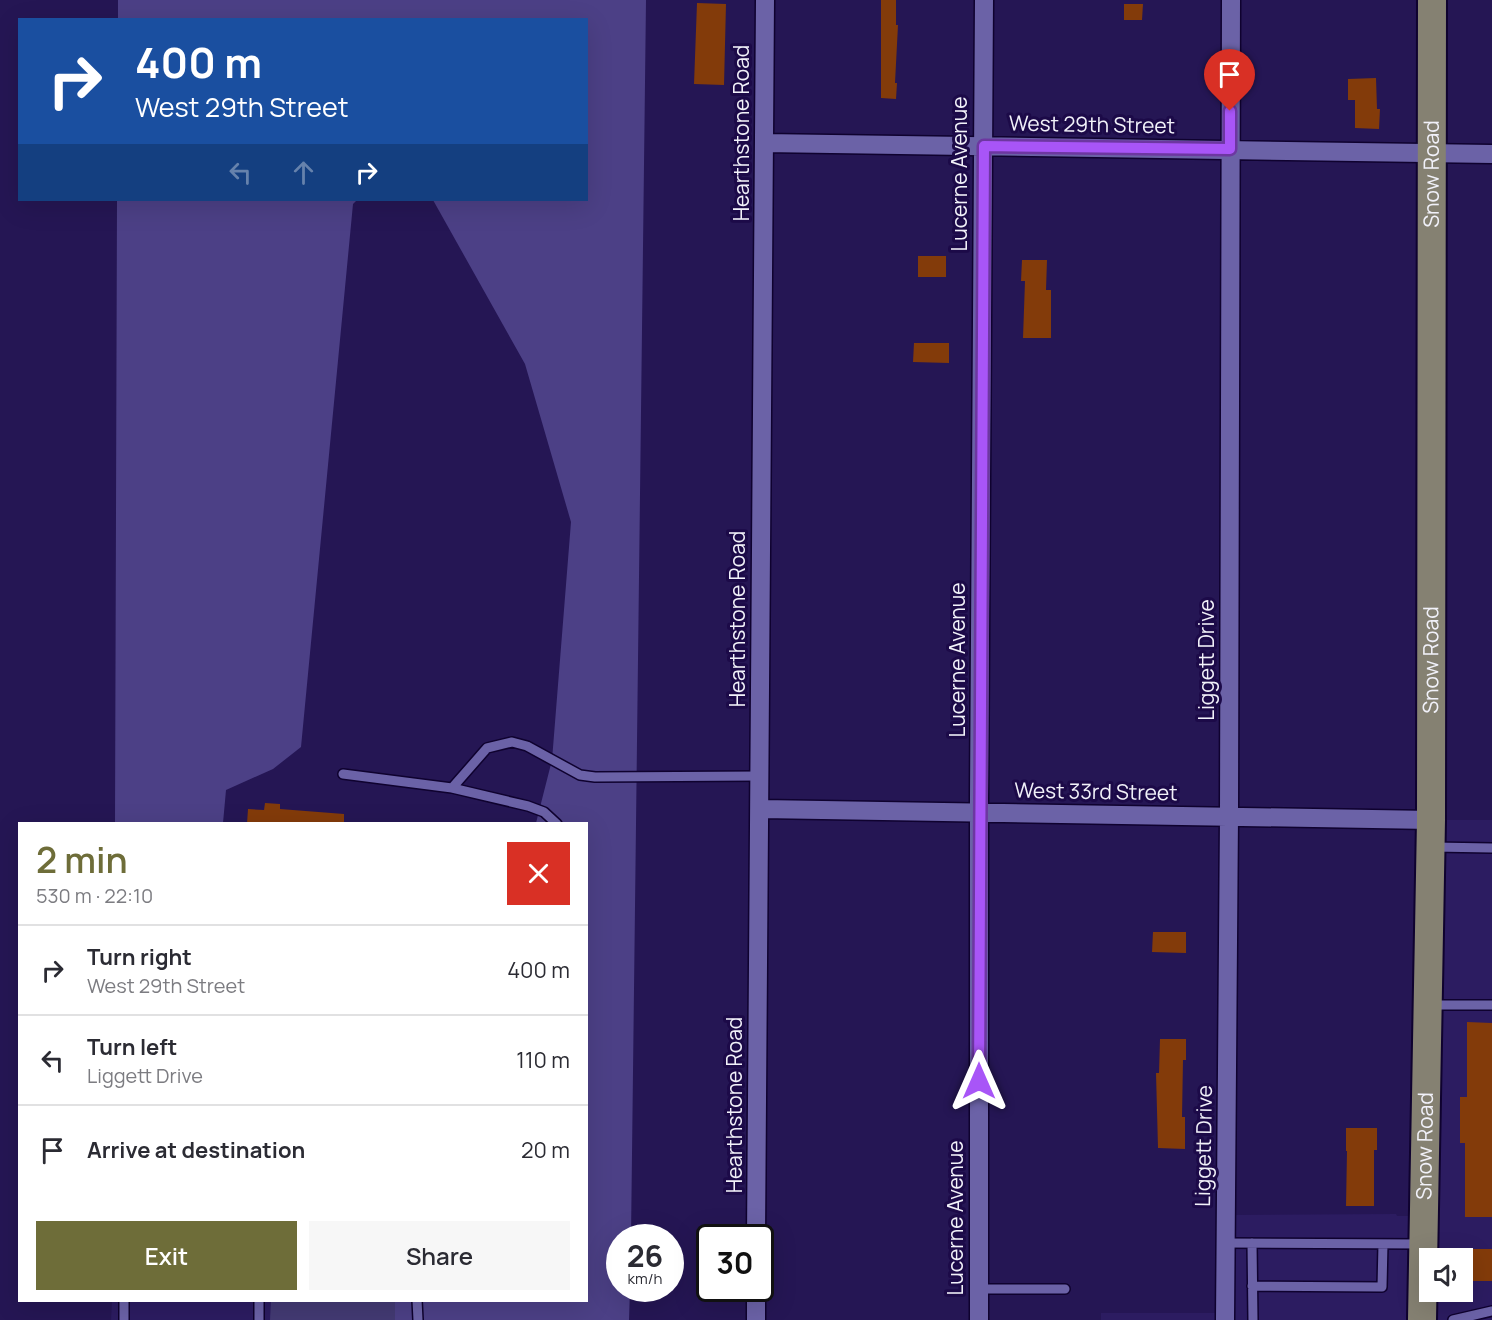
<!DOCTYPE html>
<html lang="en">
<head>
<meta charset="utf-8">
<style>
	:root { --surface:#fff; --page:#f7f7f7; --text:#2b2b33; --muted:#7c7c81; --line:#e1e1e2; --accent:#6e6d39 }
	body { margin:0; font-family:Manrope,sans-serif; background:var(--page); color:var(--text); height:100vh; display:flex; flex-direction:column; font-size:22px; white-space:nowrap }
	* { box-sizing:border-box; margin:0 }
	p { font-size:20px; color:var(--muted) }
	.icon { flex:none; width:33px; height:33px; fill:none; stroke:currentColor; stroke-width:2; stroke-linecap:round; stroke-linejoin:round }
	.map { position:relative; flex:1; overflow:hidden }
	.panel { position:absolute; left:18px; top:822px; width:570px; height:480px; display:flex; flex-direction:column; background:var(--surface); border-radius:0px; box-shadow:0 6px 24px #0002 }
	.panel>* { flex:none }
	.guide { position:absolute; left:18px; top:18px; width:570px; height:183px; border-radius:0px; box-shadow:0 6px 24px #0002; background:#1a4fa0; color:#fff; overflow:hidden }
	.buttons { position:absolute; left:1419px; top:1248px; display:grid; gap:12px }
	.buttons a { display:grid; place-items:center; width:54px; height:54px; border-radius:0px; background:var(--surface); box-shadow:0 6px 24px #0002; font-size:30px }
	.speed { position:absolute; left:606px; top:1224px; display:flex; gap:12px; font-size:30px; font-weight:700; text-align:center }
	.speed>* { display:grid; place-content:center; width:78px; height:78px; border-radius:50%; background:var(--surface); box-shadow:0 6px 24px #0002; line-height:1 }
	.speed small { font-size:15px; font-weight:400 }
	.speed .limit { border:3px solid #111; border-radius:9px; background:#fff; color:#111 }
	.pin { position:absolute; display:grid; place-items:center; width:51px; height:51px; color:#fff; margin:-62px -26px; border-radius:50% 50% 50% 0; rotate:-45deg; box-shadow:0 0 6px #0007 }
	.pin .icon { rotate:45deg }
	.me { position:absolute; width:66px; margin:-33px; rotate:0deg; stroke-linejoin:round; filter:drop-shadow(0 0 4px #0008) }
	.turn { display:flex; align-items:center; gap:21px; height:126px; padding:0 18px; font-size:27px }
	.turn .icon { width:78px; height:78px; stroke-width:2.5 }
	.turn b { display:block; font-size:42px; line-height:51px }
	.lanes { display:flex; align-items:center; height:57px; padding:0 18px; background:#0003; justify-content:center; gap:30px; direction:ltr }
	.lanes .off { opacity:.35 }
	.round { display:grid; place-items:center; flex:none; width:63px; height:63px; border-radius:0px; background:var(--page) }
	.overview { display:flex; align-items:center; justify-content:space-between; height:102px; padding:0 18px }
	h1 { font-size:36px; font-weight:600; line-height:45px; color:var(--accent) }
	.action { display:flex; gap:12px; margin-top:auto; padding:12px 18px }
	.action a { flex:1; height:69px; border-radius:0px; background:var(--accent); color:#fff; font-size:24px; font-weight:600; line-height:69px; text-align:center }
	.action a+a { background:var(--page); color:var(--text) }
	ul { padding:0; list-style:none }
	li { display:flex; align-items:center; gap:18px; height:90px; padding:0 18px; border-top:2px solid var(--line) }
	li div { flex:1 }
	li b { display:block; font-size:22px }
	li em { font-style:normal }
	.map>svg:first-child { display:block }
	.built { fill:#2c1c61; fill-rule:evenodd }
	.green { fill:#433a73 }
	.forest { fill:#4c4086 }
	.building { fill:#833b0a }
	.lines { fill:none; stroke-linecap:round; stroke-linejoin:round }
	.lane-casing { stroke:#0f022f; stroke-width:12 }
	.street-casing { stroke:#0f022f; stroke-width:21 }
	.primary-casing { stroke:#0f022f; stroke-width:32 }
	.lane { stroke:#6b62a7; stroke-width:9 }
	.street { stroke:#6b62a7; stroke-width:18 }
	.primary { stroke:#858172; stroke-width:28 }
	.route-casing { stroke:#6d37a1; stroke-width:15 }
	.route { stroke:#a855f7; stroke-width:10 }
	.labels { text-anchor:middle; stroke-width:6; stroke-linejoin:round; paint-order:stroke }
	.street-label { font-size:21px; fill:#f1f1f9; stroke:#1c0a48 }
</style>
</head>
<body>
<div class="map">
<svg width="1492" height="1320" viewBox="0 0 1492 1320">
	<rect width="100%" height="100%" fill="#251654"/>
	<path class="built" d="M1431,820h61v500h-391v-7h124l1,-98 170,-1 1,2h27zM1430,1258h32v34h-32z
		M112,1301h159v19h-160z"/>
	<path class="green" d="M271,1301h124v19h-125z"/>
	<path class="forest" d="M118,0h528l-15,1237 -11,1v50l10,1 -1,31h-234v-19l191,-1v-476l-50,-1 16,-63 19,-238 -46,-158 -92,-164h153v-180h-468z
		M117,200h240l-4,4 -52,543 -28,22 -47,21 -3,33h-108z"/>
	<path class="building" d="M881,0h15v25h2l-3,58h2l-1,16 -15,-1z
		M697,3l29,1 -2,81 -30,-1z
		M1124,4h19l-1,16h-18z
		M1376,78l1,31h3l-1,20 -24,-1v-28h-7v-21z
		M918,256h28v21h-28z
		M1022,260h25l-1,30h5v48h-28l2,-57h-4z
		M914,343h35v20l-36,-1z
		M265,803l15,1v5l64,5v10h-97l1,-15 16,1z
		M1153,932h33v21l-34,-1z
		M1467,1022l25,1v194h-27v-74h-5v-46h7z
		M1160,1039h26v21h-3l-1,57h3v32l-27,-1 -2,-75h3z
		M1346,1128h31v22h-3v56h-28l1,-55h-1z
		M1471,1249h21v32h-27v-26z"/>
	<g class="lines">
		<defs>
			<path id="lane" d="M343,774l109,14 76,18 16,6 13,12
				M452,788l35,-40 25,-6 15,4 53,29 15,2 165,-1
				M1433,847l59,1
				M1431,1005h61
				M1225,1243l196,1
				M1252,1243l1,77
				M1252,1286l130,1 1,-43
				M979,1289h86
				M124,1300v20
				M259,1300v20
				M417,1300l1,20
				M1453,1320l39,-9"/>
			<path id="street" d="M764,143l728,11
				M760,809l671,11
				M756,1238l9,-1238
				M756,1320v-32
				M979,1320v-523l5,-797
				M1225,1320l4,-504 2,-816"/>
			<g id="primary">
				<path id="s1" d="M1422,1320l9,-500 1,-820"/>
			</g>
		</defs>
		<use href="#lane" class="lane-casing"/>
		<use href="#street" class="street-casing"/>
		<use href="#primary" class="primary-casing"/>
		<use href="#lane" class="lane"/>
		<use href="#street" class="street"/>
		<use href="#primary" class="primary"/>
	</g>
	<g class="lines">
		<defs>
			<path id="route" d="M979,1081l5,-935 246,3v-38"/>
		</defs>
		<use href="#route" class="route-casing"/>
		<use href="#route" class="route"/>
	</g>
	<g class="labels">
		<g class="street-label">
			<text transform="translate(1092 125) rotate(1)" y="7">West 29th Street</text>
			<text transform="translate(742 133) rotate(-90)" y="7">Hearthstone Road</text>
			<text transform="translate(960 174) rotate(-90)" y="7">Lucerne Avenue</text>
			<text dy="7" stroke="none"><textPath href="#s1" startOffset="1146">Snow Road</textPath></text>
			<text transform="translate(738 619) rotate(-90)" y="7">Hearthstone Road</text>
			<text transform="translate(958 660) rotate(-90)" y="7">Lucerne Avenue</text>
			<text transform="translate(1207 660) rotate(-90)" y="7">Liggett Drive</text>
			<text dy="7" stroke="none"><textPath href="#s1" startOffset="660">Snow Road</textPath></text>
			<text transform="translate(1096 792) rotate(1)" y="7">West 33rd Street</text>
			<text transform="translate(735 1105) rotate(-90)" y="7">Hearthstone Road</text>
			<text transform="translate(1204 1146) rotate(-89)" y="7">Liggett Drive</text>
			<text dy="7" stroke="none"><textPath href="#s1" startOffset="174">Snow Road</textPath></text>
			<text transform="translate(956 1218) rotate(-90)" y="7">Lucerne Avenue</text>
		</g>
	</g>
</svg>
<div class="buttons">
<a><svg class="icon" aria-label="sound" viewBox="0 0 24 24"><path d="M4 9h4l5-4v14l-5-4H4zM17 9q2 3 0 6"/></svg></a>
</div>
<div class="speed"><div>26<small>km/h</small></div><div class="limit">30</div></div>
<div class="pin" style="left:1230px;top:111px;background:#d93025"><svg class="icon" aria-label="arrive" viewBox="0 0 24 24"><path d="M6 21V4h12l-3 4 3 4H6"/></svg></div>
<svg class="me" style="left:979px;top:1081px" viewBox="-20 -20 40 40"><path d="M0-17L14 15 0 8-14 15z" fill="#a855f7" stroke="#fff" stroke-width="4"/></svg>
<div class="guide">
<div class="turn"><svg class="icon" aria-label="right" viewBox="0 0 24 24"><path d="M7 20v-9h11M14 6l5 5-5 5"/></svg><div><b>400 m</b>West 29th Street</div></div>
<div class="lanes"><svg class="icon off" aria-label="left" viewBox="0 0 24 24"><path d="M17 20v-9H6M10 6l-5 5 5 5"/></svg><svg class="icon off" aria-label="ahead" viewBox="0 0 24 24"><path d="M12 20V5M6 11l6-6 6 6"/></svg><svg class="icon" aria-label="right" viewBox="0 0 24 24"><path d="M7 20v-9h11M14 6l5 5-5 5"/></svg></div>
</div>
<section class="panel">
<div class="overview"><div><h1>2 min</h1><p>530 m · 22:10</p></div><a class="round" style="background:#d93025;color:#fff"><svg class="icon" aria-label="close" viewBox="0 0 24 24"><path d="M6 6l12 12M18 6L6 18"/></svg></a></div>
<ul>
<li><svg class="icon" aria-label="right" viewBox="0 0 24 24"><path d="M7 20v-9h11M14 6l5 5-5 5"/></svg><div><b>Turn right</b><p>West 29th Street</p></div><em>400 m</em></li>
<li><svg class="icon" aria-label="left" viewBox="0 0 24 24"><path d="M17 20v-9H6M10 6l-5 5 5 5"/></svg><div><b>Turn left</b><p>Liggett Drive</p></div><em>110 m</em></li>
<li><svg class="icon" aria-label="arrive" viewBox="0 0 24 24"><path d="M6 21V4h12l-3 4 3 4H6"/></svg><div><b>Arrive at destination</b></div><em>20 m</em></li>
</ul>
<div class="action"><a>Exit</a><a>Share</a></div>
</section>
</div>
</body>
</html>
